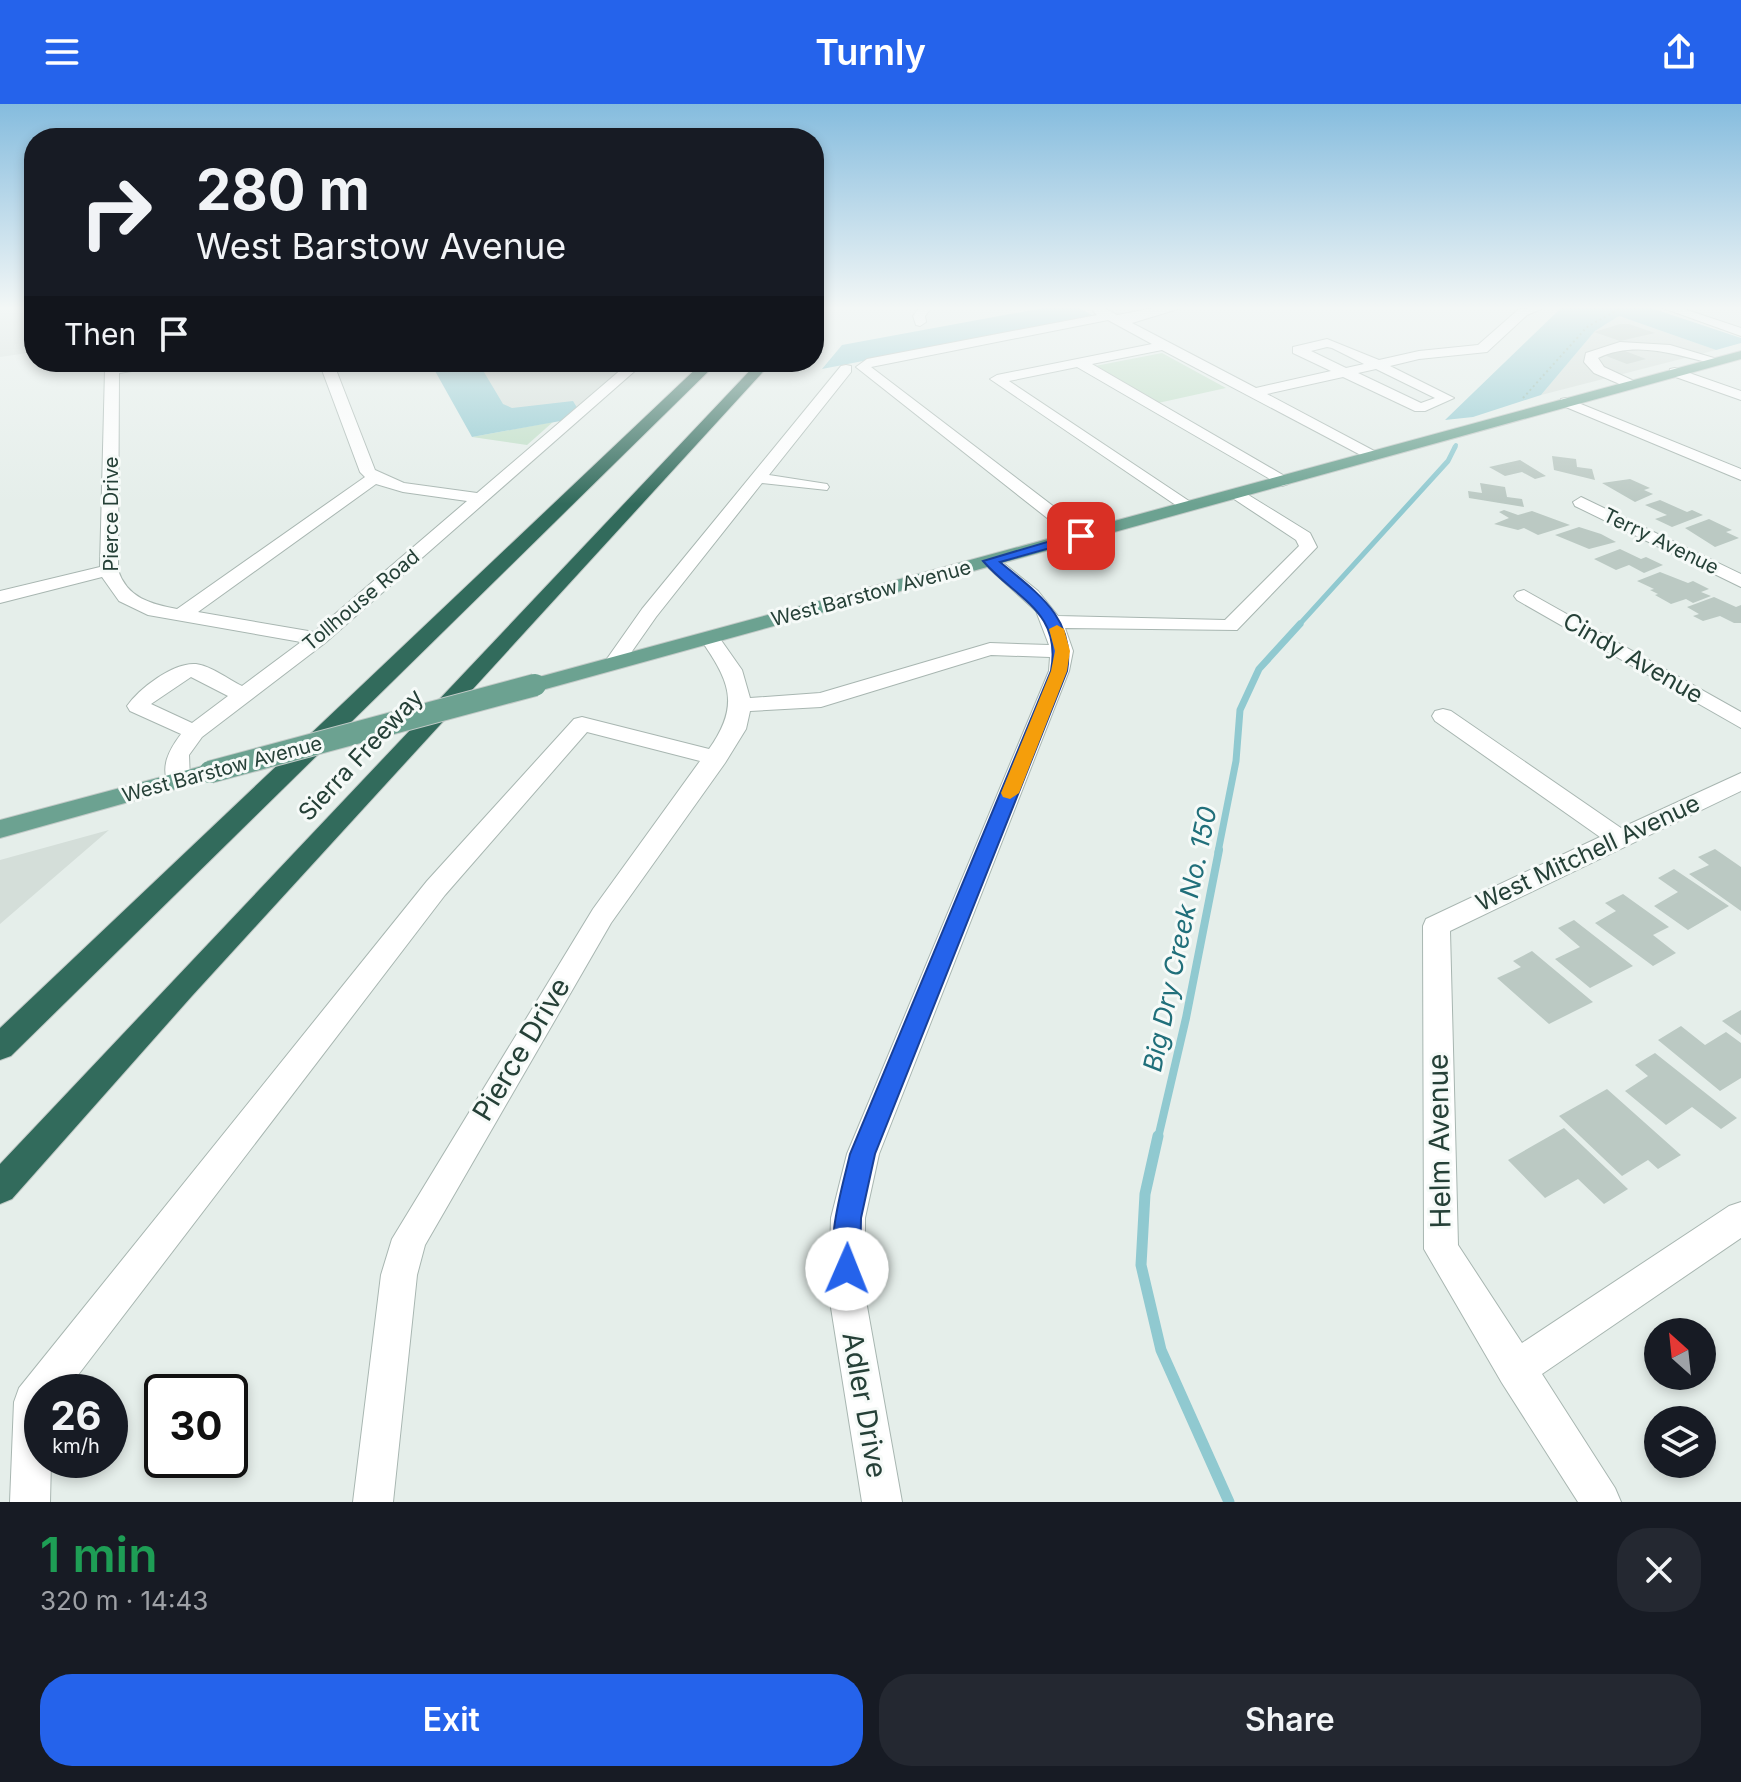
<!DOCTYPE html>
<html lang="en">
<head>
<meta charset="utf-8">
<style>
	:root { --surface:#171b24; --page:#242831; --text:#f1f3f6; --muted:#9ea1a6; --accent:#2563eb }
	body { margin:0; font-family:Inter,sans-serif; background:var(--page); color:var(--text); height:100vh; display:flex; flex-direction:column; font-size:30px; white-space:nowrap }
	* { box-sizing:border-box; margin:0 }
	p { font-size:26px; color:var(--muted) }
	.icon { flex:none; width:44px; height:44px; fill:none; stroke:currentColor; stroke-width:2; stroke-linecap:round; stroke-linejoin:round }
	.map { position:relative; height:1398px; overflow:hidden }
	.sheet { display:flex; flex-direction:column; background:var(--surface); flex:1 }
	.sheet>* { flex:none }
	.top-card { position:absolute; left:24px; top:24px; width:800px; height:244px; border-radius:32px; box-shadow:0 4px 12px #0003; background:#171b24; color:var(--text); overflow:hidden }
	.needle { width:52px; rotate:333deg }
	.controls { position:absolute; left:1644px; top:1214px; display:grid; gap:16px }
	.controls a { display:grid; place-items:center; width:72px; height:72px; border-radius:50%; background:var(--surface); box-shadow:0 4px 12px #0003; font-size:40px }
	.speed { position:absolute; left:24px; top:1270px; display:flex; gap:16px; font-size:40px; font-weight:700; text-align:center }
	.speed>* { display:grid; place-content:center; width:104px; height:104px; border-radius:50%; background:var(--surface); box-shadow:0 4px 12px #0003; line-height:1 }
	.speed small { font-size:20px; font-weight:400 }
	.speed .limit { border:4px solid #111; border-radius:12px; background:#fff; color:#111 }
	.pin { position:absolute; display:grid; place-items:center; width:68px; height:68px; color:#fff; margin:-34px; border-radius:16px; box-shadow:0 4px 12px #0006 }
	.me { position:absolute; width:88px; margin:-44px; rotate:1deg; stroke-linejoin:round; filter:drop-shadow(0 0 6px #0008) }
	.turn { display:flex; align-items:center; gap:28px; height:168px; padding:0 40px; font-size:36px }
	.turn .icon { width:104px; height:104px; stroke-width:2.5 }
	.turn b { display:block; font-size:56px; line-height:68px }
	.then { display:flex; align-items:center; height:76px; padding:0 40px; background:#0003; gap:16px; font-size:30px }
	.round { display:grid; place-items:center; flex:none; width:84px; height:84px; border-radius:32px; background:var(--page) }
	.overview { display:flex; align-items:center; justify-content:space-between; height:136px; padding:0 40px }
	h1 { font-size:48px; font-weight:600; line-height:60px; color:#1e9e55 }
	.primary-button { display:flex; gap:16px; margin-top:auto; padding:16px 40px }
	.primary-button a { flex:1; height:92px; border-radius:32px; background:var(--accent); color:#fff; font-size:32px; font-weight:600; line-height:92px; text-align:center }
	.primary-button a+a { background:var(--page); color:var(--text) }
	header { display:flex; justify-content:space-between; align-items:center; height:104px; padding:0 40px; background:var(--accent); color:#fff; font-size:36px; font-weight:600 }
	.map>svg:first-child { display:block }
	.built { fill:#d4ded9 }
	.green { fill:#bfdec6 }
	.water { fill:#90c9d0 }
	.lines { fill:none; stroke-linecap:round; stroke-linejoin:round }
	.stream-far4 { stroke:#90c9d0; stroke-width:4 }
	.stream-far3 { stroke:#90c9d0; stroke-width:5 }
	.stream-far2 { stroke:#90c9d0; stroke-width:7 }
	.stream-far1 { stroke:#90c9d0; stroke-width:8 }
	.stream { stroke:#90c9d0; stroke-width:11 }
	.building { fill:#bbc9c3 }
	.minor-casing { stroke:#a8b6b1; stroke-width:2 }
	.major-casing { stroke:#c2cac7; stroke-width:2 }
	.highway-casing { stroke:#c2cac7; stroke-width:2 }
	.path { stroke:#87b0a1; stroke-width:2; stroke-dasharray:2 3; stroke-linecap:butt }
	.minor { fill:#fff; fill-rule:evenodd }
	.major { fill:#6ca291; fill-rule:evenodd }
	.highway { fill:#326b5c; fill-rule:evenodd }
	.major-bridge-casing { stroke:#c2cac7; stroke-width:24; stroke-linecap:butt }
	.major-bridge { stroke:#6ca291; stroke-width:22 }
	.route { fill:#2563eb; stroke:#184099; stroke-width:2 }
	.slow { fill:#f59e0b }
	.labels { text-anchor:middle; stroke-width:6; stroke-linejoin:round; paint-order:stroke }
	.far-street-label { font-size:20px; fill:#254037; stroke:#f6faf8 }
	.street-label { font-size:24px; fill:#254037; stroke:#f6faf8 }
	.water-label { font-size:26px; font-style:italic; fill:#206f7a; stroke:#f6faf8 }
	.near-street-label { font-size:28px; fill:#254037; stroke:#f6faf8 }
</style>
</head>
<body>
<header><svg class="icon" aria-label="menu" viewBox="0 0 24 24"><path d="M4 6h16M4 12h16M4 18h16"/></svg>Turnly<svg class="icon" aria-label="share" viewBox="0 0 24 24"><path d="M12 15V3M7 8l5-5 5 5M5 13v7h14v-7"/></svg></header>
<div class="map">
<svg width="1741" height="1398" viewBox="0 0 1741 1398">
	<rect width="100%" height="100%" fill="#e5eeea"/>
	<path class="built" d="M0,204h34v44l-34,5z
		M1619,212l97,34 -175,45 54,-64z
		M433,258h211l-65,55 -104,18z
		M109,726l-109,94v-64z"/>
	<path class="green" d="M1162,249l64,35 -68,15 -63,-37z
		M553,318l-26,23 -55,-8z"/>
	<path class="water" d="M1043,204h36l15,8 -272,53 20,-24z
		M1561,204h90l90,30v5l-25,7 -97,-34 -24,15 -54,64 -68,22 -28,3z
		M430,258h48l25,42 9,4 61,-7 8,13 -4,4 -105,19z"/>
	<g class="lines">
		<path class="stream-far4" d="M1454,345l2,-4"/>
		<path class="stream-far3" d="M1298,522l150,-165 7,-14"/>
		<path class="stream-far2" d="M1218,748l18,-91 4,-51 19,-41 41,-45"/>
		<path class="stream-far1" d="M1158,1034l28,-120 33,-168"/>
		<path class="stream" d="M1158,1032l-13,58 -4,71 20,85 68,152"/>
	</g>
	<path class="building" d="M1620,220h9l26,9 -35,8 -26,-9z
		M1620,245l26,10 -19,5 -26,-10z
		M1552,352l24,3 1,8 15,2 3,11 -41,-10z
		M1520,356l26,16 -11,3 -13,-7 -17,4 -16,-9z
		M1630,375l20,9 -6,2 9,4 -18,8 -33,-19z
		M1480,379l25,4 2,10 15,2 2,8 -55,-9 -1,-7 14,2z
		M1660,396l27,12 5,-2 11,5 -31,12 -17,-8 12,-4 -22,-10z
		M1504,406l14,5 14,-4 38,14 -32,10 -14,-7 -6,2 -24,-6 15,-6 -10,-6z
		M1709,415l23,11 -6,2 13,6 -24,9 -30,-19z
		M1579,423l22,7 15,8 -27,7 -34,-14z
		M1620,445l21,10 5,-2 17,8 -19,8 -15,-8 -13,5 -22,-11z
		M1660,468l28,11 5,-2 16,8 -8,3 10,4 -18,7 -7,-4 -15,5 -16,-9 3,-1 -8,-4 4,-1 -17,-8z
		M1714,493l22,10 5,-2v18h-7l-14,-7 -17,5 -10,-5 6,-2 -12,-7z
		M1715,745l26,18v44l-52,-37 20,-9 -11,-8z
		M1674,765l55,37 -41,24 -34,-24 24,-14 -20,-14z
		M1623,790l46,33 -16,8 23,18 -23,13 -58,-43 21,-12 -11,-8z
		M1574,816l59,46 -43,22 -35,-29 25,-12 -22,-19z
		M1532,847l61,51 -44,22 -52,-46 24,-11 -8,-6z
		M1741,906v25l-19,-14z
		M1681,922l24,19 21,-13 15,11v35l-21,13 -62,-51z
		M1655,949l82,65 -16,11 -29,-22 -26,18 -41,-34 23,-15 -13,-11z
		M1607,985l74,66 -23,14 -10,-9 -26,16 -63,-60z
		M1564,1024l64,61 -24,15 -26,-25 -33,19 -37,-38z"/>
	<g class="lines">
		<defs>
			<path id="minor" d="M919,204h12l-6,8 1,6 -6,4 -4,-1 -3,-9z
				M1090,204h14l13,7 37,-7h27l-49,15 124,65 75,-17 -38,-18v-6l34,-8 52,21 40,-9 59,-6 41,-36 25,-1 -17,7 -40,37 -68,7 -29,7 64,32 -29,13h-10l-72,-34 -76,17 111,59 2,3 -8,5 -210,-111 -70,14 196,114v6l-6,2 -205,-119 -68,14 183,122 2,4 -8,5 -196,-133 7,-4 155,-31 -44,-24 -237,47 216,165 3,4 -9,5 -6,-1 -219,-173 11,-8 230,-44zM1327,243l5,1 32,16 -18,4 -35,-17zM1376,265l59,29 -14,5 -63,-30z
				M1663,204h18l60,20v8z
				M1620,238l50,3 54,16 -7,4c-39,-10 -81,-25 -119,-7l6,9 30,14v6l-5,1 -35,-15 -10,-11 2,-9z
				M137,258h34l-7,4 -45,7 -1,197c9,28 33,34 59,39l188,-132 -5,-5 -41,-110h14l42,108 29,13 73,10 153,-131h15l-320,281 -123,94 -13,18 1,26 -4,6h-16c-11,-19 -1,-37 11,-53l-51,-23 -3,-5c12,-17 46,-44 69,-42 15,2 32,15 46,22l59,-44 -153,-27 -29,-14 -17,-24 -102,26v-12l100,-24 5,-197zM376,380l27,8 64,9 -153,131 -116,-20zM191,573l37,19 -36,27 -41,-19z
				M846,261l5,1v6l-82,103 58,9 2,3 -2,3 -65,-7 -106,134 -35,50h-14l-3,-4 38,-54 199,-243z
				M1675,264l66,23v9l-71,-25v-6z
				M1566,294l175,71v11l-180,-75v-6z
				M1237,384l73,45 7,14 -80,83 -172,-2 8,23 -4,20 -190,483 -14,64v77l37,207h-40l-33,-207 2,-77 16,-64 202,-483 1,-14 -59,-2 -170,52 -71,4 -4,18 -21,34 -114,160 -186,322 -8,30 -24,227h-40l28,-227 11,-36 201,-330 107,-148 -113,-29 -142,163 -380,497h-23v68h9l-1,42h-40l4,-100 5,-14 408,-507 147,-162 8,-2 127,32c33,-46 19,-70 -10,-112l10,-6 7,2 26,37 8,28 70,-5 170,-50 59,2 -13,-34 -55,-50 9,-5 6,1 42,34 20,25 167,4 74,-74 -3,-6 -65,-43 -2,-4z
				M1581,393l160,77v13l-166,-81 -2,-4z
				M1524,486l217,122v16l-224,-128 -3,-4 3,-4z
				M1443,605l8,2 170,117 120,-55v18l-291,140 8,314 64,98 207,-137 12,-4v36l-199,136 73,114 6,14h-43l-76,-119 -78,-134 -1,-323 3,-7 174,-82 -165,-116 -3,-5 3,-5z"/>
			<path id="major" d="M1741,247v8l-1199,331h-14l-4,-5 4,-5z
				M210,660l8,3 4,5 -4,5 -218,61v-18z"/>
			<path id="highway" d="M814,204h8l-8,6z
				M703,258h15l-707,694 -11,4v-32z
				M758,258h14l-580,634 -180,203 -12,5v-40z"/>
		</defs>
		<use href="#minor" class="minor-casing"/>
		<use href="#major" class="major-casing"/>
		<use href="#highway" class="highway-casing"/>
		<path class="path" d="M1523,294l64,-71 34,-19"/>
		<use href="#minor" class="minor"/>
		<use href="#major" class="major"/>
		<use href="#highway" class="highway"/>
		<defs>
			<path id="major-bridge" d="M210,668l325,-87"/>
		</defs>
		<use href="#major-bridge" class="major-bridge-casing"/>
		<use href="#major-bridge" class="major-bridge"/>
	</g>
	<linearGradient id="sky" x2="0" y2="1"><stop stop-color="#85bcde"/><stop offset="0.51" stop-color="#f3f7f6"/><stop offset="1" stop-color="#f3f7f6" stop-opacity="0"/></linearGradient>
	<rect width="1741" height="400" fill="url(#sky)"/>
	<path class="route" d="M1081,428l6,4 -1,2 -86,24c37,31 76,56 67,109l-192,483 -14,64 -1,51 -4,10 -9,4 -9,-4c-14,-34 4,-90 12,-125l201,-483c11,-60 -35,-72 -68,-110z"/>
	<path class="slow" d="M1057,521l7,4 6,22 -3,20 -48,122 -9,6 -7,-2 -2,-4 50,-122 4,-20 -6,-22z"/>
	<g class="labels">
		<g class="far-street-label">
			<text transform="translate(111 410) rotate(-90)" y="7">Pierce Drive</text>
			<text transform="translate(1661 437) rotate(26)" y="7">Terry Avenue</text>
			<text transform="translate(871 489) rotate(-15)" y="7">West Barstow Avenue</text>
			<text transform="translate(361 496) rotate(-40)" y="7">Tollhouse Road</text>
			<text transform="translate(222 665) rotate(-15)" y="7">West Barstow Avenue</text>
		</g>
		<g class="street-label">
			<text transform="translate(1633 554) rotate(30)" y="8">Cindy Avenue</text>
			<text transform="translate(361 651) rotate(-47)" y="8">Sierra Freeway</text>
			<text transform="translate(1588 749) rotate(-25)" y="8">West Mitchell Avenue</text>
		</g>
		<g class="water-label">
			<text transform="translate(1180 835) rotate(-78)" y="9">Big Dry Creek No. 150</text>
		</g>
		<g class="near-street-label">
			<text transform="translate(521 945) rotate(-59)" y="10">Pierce Drive</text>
			<text transform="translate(1439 1037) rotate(-91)" y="10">Helm Avenue</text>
			<text transform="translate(865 1301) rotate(80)" y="10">Adler Drive</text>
		</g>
	</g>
</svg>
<div class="controls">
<a><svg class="needle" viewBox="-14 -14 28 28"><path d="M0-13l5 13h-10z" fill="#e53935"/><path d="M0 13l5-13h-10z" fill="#9ea1a6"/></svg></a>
<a><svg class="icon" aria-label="layers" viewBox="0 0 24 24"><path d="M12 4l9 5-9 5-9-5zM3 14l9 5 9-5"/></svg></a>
</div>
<div class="speed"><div>26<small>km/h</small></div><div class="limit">30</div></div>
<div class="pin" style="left:1081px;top:432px;background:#d93025"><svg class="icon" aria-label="arrive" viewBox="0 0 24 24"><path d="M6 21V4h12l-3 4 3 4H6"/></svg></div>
<svg class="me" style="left:847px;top:1165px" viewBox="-20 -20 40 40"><circle r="19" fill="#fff"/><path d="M0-13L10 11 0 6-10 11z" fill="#2563eb"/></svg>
<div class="top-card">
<div class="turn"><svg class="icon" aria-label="right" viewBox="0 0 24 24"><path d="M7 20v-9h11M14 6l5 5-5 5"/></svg><div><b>280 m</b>West Barstow Avenue</div></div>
<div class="then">Then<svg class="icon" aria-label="arrive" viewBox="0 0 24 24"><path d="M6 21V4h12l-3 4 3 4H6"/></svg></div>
</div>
</div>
<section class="sheet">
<div class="overview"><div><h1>1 min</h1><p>320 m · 14:43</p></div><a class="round"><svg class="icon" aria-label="close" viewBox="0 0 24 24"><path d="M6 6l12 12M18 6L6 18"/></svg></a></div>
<div class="primary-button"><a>Exit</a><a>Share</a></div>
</section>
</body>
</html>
